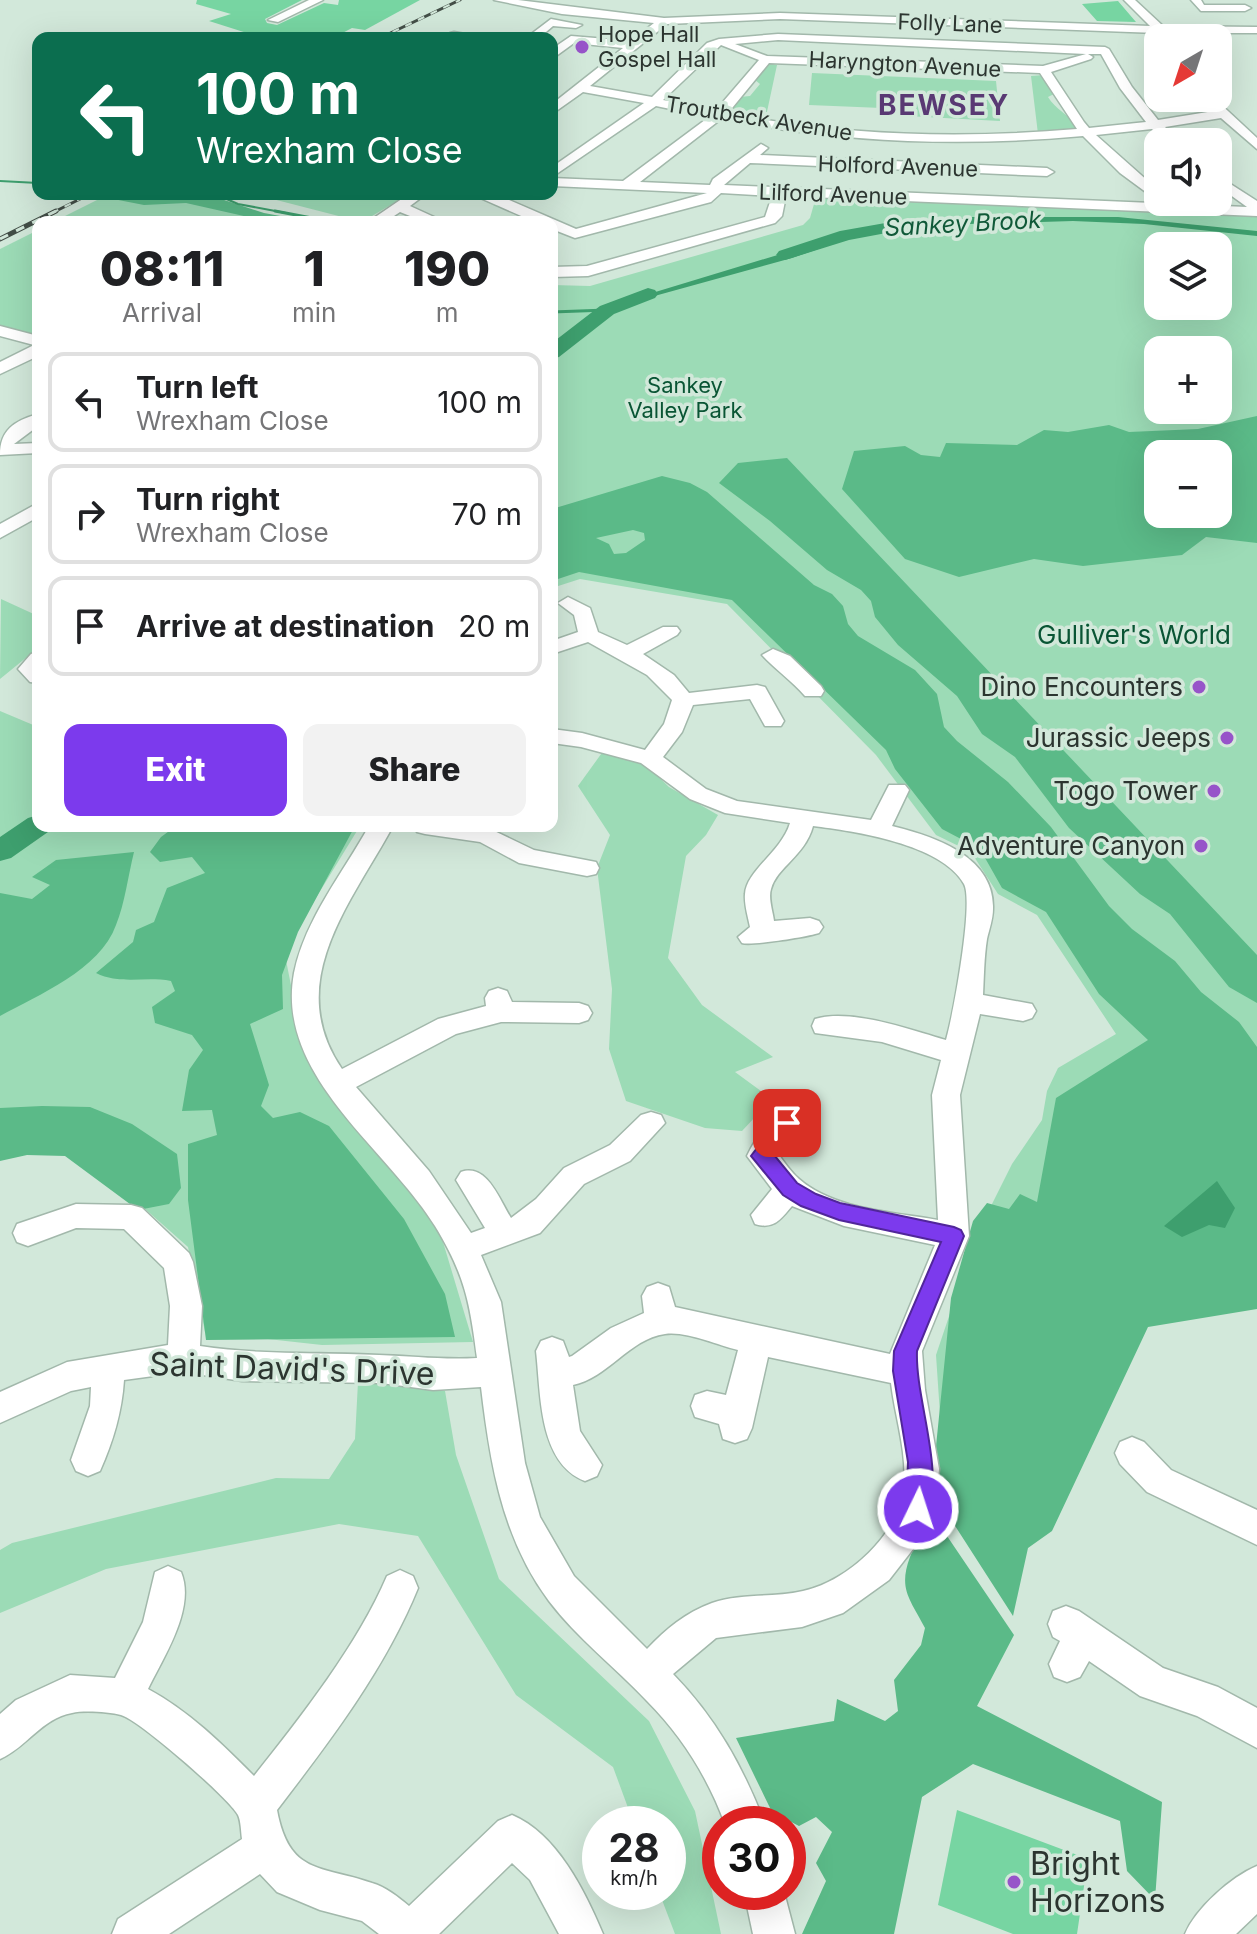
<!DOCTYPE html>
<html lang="en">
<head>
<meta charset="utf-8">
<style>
	:root { --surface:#fff; --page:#f2f2f2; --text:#202124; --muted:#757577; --line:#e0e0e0; --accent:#7c3aed }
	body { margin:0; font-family:Inter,sans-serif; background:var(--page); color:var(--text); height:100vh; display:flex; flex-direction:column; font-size:30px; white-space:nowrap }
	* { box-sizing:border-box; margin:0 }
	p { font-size:26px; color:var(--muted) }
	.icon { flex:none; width:44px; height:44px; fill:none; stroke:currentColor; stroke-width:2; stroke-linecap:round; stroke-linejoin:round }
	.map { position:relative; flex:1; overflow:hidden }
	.panel { position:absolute; left:32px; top:216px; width:526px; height:616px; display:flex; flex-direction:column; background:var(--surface); border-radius:16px; box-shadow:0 8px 32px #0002 }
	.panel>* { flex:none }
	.banner { position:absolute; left:32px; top:32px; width:526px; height:168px; border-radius:16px; box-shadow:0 8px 32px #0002; background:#0b6e4f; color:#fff; overflow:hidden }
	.needle { width:52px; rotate:219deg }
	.buttons { position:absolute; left:1144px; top:24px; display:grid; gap:16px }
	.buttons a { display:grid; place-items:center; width:88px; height:88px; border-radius:16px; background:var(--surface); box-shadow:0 8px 32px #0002; font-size:40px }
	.speed { position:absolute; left:582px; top:1806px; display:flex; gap:16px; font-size:40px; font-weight:700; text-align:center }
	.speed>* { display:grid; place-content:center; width:104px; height:104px; border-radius:50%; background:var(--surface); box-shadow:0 8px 32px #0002; line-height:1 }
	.speed small { font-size:20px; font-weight:400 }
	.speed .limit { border:12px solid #d22; background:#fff; color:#111 }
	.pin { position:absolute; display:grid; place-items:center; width:68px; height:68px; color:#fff; margin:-34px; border-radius:16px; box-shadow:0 4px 12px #0006 }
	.me { position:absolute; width:88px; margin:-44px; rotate:4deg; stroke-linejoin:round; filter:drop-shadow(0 0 6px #0008) }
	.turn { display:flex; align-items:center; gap:28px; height:168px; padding:0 32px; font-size:36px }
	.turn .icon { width:104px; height:104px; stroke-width:2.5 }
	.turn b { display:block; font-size:56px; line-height:68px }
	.eta { display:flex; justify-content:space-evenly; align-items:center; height:136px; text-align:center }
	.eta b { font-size:48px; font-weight:800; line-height:56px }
	.action { display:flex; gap:16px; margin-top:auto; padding:16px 32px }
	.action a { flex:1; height:92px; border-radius:16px; background:var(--accent); color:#fff; font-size:32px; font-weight:800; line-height:92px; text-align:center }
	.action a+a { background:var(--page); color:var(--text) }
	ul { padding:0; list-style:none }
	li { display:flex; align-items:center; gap:24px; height:100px; margin:0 16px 12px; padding:0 16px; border:4px solid var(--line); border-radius:16px }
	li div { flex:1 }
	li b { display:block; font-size:30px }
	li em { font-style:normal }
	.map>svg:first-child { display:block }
	.green { fill:#9cdbb6; fill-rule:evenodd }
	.forest { fill:#5bba88; fill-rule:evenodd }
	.water { fill:#3e9f6e }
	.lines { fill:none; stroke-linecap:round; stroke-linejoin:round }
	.stream-far1 { stroke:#3e9f6e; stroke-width:2 }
	.stream { stroke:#3e9f6e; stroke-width:3 }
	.river { fill:#3e9f6e; fill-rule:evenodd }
	.building { fill:#77d5a2 }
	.minor-casing { stroke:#a2b8ab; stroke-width:3 }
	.minor { fill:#fff; fill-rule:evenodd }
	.rail-far1-casing { stroke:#434e47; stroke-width:3 }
	.rail-casing { stroke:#434e47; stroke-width:5 }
	.rail-far1 { stroke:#d2e8da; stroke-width:2; stroke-dasharray:7; stroke-linecap:butt }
	.rail { stroke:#d2e8da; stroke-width:3; stroke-dasharray:9; stroke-linecap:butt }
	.route { fill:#7c3aed; stroke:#51269a; stroke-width:2 }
	.poi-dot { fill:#9754c9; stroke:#d2e8da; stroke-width:3 }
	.labels { text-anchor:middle; stroke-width:7; stroke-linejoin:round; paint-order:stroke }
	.far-street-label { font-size:22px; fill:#2c3530; stroke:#d2e8da }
	.far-poi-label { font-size:22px; fill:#2c3530; stroke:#d2e8da; text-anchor:start }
	.far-park-label { font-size:22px; fill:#095534; stroke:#d2e8da }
	.far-water-label { font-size:24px; font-style:italic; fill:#105938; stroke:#d2e8da }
	.park-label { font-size:26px; fill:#095534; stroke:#d2e8da }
	.poi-label { font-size:26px; fill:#2c3530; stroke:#d2e8da; text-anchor:end }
	.far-district-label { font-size:28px; font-weight:bold; letter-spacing:2px; fill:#593973; stroke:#d2e8da }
	.near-street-label { font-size:32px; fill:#2c3530; stroke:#d2e8da }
	.near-poi-label { font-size:32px; fill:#2c3530; stroke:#d2e8da; text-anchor:start }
</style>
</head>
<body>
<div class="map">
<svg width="1257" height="1934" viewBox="0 0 1257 1934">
	<rect width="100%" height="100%" fill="#d2e8da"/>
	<path class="green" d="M768,63l9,2 -12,56 -31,-6 -8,-4 14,-14 10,-1 10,-12 -5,-4z
		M812,73l184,8 4,40 -93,-5 -1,-7 -97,-4z
		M1044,75l10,19 -6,3c7,12 21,18 33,32l-43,5 -7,-58z
		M253,194h156l-47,28z
		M105,196l83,5 87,21h-222z
		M816,197l441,17v1058l-116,26 -199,146 -6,-89 40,-119 36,-72 30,-44 5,-29 11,-23 58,-34 -79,-119 -39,-21 -27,-42 -35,-17 -60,-80 -149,-151 -147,-25 -28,9v-303l38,1 213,-61 7,-7zM1158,246h60v60h-60zM1158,350h60v60h-60zM1158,454h60v60h-60z
		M38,230v107l-38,-9v-79z
		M1,599l37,17v32l-38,31z
		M0,711l38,16v99h322l-76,124 18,91 76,90 62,101 33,110 -151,3 -117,-13 -17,-85 -114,-101 -74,-2z
		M604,750l41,14 24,23 49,28 -12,20 -20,21 -18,102 34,47 71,52 -38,15 37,27 -30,32 -37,-3 -79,-27 -17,-52 3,-60 -15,-121 13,-33 -32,-49z
		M358,1382l87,9 11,64 43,124 150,142 46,90 26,123h-46l-16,-42h9v-68h-34l-21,-57 -97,-72 -98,-159 -79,-12 -233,45 -106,44v-63l12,-7 264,-65 53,1 26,-40z"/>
	<path class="forest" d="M102,194l52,4 55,-3 55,18 49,9h-42l-85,-19 -42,2 -46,-9z
		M1257,416v127l-51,-6 -24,18 -99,11 -49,-7 -75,18 -54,-18 -63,-70 12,-38 51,-5 16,9 19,2 6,-14 71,2 27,-15 24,2 41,-7 20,7 69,-3zM1158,454h60v60h-60z
		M787,458l470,497v48l-28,-16 -59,-73 -30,-20 -71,-66 -54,-71 -33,-23 -25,-38 -59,-51 -23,-28 -4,-16 -10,-11 -34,-20 -57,-49 -51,-38 19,-20z
		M662,476l28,7 17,9 107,93 18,9 11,12 5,18 10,12 57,34 22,24 7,33 13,14 51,41 43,45 58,79 23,23 43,32 26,31 38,30 18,25v262l-109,18 -96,204 -24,17 -15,68 -72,-112 -7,-38 17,-168 22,-77 14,-18 22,6 11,-15 17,8 19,-104 92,-58 -49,-46 -53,-82 -44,-24 -22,-39 -38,-20 -47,-60 -9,-19 -154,-150 -153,-28 -27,9v-72zM633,530l11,3 1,7 -19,13 -12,1 -5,-10 -13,-6z
		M176,826h179l-57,106 -16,43 1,34 -33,15 19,61 -8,21 12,12 27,-6 29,14 75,93 41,75 10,43 -249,3 -18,-140v-56l29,-9 -5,-25 -30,1 7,-41 14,-20 -11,-15 -37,-12 -3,-16 23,-16 -4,-10c-26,-5 -51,4 -75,-8l37,-31 3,-12 18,-8 13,-34 38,-15 -13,-16 -32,5 -10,-10 11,-15z
		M134,852c-6,24 -9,51 -18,73 -16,45 -78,70 -116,91v-123l32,6 18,-14 -18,-8 24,-17z
		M42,1106l48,1 42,17 45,30 4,34 -12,16 -31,6 -73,-54 -38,-1 -27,6v-53z
		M934,1529l13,7 67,99 -37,71 185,96 -7,98 -28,-29 -7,-50 -147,-57 -51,33 -28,137h-92l24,-53 -10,-18 16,-31 -16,-15 -17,9 -27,-14 -36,-74 98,-17 3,-22 48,22 13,-10 -4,-31 27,-35 4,-17c-15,-29 -27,-39 -15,-71 6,-14 10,-23 24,-28z"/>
	<path class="water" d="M972,217h146l139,14v5l-113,-12 -71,-3 -170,5 -44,9 -67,23 -152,42 -24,11 -10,-4 264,-80z
		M1217,1181l18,27 -10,20 -16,-3 -27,12 -18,-11z"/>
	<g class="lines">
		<path class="stream-far1" d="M0,181l38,2
			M137,194h58
			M215,194l23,10 48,9"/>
		<path class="stream" d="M275,211l58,11
			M552,312l55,-2"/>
		<path class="river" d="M891,222l6,1 3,4 -3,4 -48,9 -64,20 -9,-5 3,-4 61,-20z
			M648,288l7,2 3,4 -3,4 -41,16 -55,43 -7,2v-16l48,-37z
			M38,815v11h14l-4,6 -37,26 -11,3v-24l28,-19z"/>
	</g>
	<path class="building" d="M197,0h105l-37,19 2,4 10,2 47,-22 14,2 1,-5h81l-55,30 -13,-2 -19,10h-55l-28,-4 -41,-13 22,-7 -35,-10z
		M1118,1l18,21 -39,-1 -15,-17z
		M957,1810l131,49 -11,75h-64l-75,-29z"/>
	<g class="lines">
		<defs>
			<path id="minor" d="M309,0h14l-45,22 -10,-2z
				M494,0h24l146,18 116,-5 370,13 -26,-26h11l28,26 94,1v6h-87l1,5h-8l-6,-5 -377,-14 -113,5 -77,62 62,11 55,-54 12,-4 59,-5 327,13 4,2 23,38 26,33 56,-9 -10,-10 10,-3 43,40v11l-36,-31 -56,9 15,15h-15l-13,-13 -56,6 62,55v11l-38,-28 -37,-37c-121,11 -243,7 -362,-17l-81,63 70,3 3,-6 48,-35 7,4 -8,7 287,13 7,4 -7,4 -297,-13 -26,22 523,22 -29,-21v-10l39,25v15l-471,-20 -4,20 -7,7 -187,53 -36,1v-10l35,-1 178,-49 7,-21 -51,-3 -10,9 -136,36 -23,-9v-7h-17l-57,-25 -2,-3h19l81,35 131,-36 -155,-7v-8l71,3 86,-64 -53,-11 -104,71v-10l92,-64 -61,-11 -31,22v-10l71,-56 -49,-5 -22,16v-10l19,-13 60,5 23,-18 -92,-9zM778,40l308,14 -43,12 -276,-10 -32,-12zM721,45l38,15 -43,50 -53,-10zM1088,54h13l19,34 26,34 -57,6 -5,-6 -33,-50 40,-13 2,-2zM769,63l271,10 37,56c-116,10 -235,7 -349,-16z
				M1191,0h10l3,5h41l6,3 -6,3h-44z
				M551,19l31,6 -6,3 -23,-2 -14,12h-13z
				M454,32l34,6 -38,-1v-4z
				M409,194h17l-16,12 35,16h-20l-25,-10 -15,10h-17z
				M0,326l38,10v20l-38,18v-12l34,-17 -34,-9z
				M38,414v12l-24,18 24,-1v10l-38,2c0,-25 14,-34 38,-41z
				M38,503v14l-38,21v-14z
				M568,597l22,11 8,24 29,13 36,-18h14l3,4 -3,4 -34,19 31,21 15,18 68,-8 8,2 19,34 -3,5h-16l-15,-27 -57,6 -11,27 -19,25 43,32 31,12 134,19 18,-35h16l4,5 -17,36c41,10 103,30 101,83 0,10 -4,21 -6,30 -3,19 -3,38 -4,56l49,9 4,7 -4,7 -9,3 -43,-7 -20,81 9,141 -47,115 3,39 14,79 -4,39 -11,27 -35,45 -46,33 -41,14 -86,11 -43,36c43,44 70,93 92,150h-40c-17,-46 -43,-88 -78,-123 -32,-34 -70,-63 -98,-100 -47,-63 -59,-138 -68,-214l-48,3 -52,-7 -139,-2 -59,-9 -59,8c-2,32 -11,62 -24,91l-12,5 -12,-5 -5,-11 19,-54 1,-19 -20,4 -71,32v-31l67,-30 101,-17 2,-39 -6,-38 -40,-39 -48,-1 -48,18 -11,-4 -4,-9 4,-9 59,-20 55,1 11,3 47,45 4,9 9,44 -2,40c59,9 119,6 179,9 34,1 63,5 98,3 -7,-55 -12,-83 -42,-132 -48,-78 -160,-150 -141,-253 11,-54 49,-100 75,-147h24c-41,76 -111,156 -51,243l96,-50 48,-13 -1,-8 4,-7 9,-3 9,3 5,11 67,1 9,3 4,7 -4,7 -9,3 -78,-1 -45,12 -100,53 73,84 42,62 14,-5 -29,-48 5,-8c26,-9 38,27 50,46l25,-19 28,-31 46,-23 31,-30 10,-3 10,3 4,8 -35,38 -46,23 -44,49 -59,22 20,47 24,161 15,54 34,59 73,73c19,-20 38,-36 65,-46 29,-10 61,-5 91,-12 44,-9 98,-58 101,-105 3,-35 -9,-69 -13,-103l-123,-26 -16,71 -5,11 -12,4 -12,-4 -4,-15 -24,-7 -4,-11 4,-11 12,-4 19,4 12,-45c-22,-5 -51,-19 -73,-16 -36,5 -57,44 -92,51l7,46 22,34 -5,11 -12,5c-47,-18 -44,-88 -49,-130l5,-10 11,-4 11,4 6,16 3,-1 39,-28 33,-15 -2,-17 5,-9 11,-4 11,4 6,20 215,47 45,-109 -91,-19 -52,-20c-11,13 -18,24 -37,18l-4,-9 21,-26 -25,-33c9,-19 27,-48 50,-41l4,8 -22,32c6,8 12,17 20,24 35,31 96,33 139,41l-6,-125 9,-35 -59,-18 -67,-9 -3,-7 3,-7c36,-11 96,11 131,21 7,-25 28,-137 18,-156 -22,-40 -110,-53 -151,-58 -8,30 -36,41 -42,63 -3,9 2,23 3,32l36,-3 9,3 4,6 -4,6c-12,4 -69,13 -77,10l-4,-6 12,-10c-2,-10 -6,-23 -5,-33 1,-23 37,-43 45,-71l-65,-10 -35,-14 -49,-36 -60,-16 -29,-4v-14l30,4 63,17 19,-26 8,-24 -25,-25 -59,-33 -36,12v-13l26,-9 -4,-17 -16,-12z
				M773,649l17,7 31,30 3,5 -3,5h-16c-13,-15 -30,-27 -43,-41z
				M38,652v31l-8,-1 -12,-13 13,-15z
				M413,826l73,1 48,23 62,12 3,6 -3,6 -9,2 -68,-13 -39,-21 -55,-8 -8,-2z
				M1132,1437l12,5 27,28 86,40v35l-110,-53 -27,-28 -5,-11 5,-11z
				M168,1566l13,6c15,36 -17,84 -33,117 41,22 74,55 106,87 47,-59 104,-132 133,-200l13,-6 13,6 5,12c-33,81 -88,153 -141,222 12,65 43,55 95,73 14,4 26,14 37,23l89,-85 14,-6c45,19 73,76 91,119h-44l-29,-54 -18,-17 -73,71h-60l-17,-13 -42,-11 -43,-18 -17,-18 -91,60h-57l6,-15 124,-80c-1,-7 -1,-18 -4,-24 -9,-17 -99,-95 -117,-100 -12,-3 -37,-5 -49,-2 -30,5 -46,35 -72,46v-45l16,-14 54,-25 45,3 28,-56 12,-50z
				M1066,1606l13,5 84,57 55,19 39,21v40l-60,-32 -57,-20 -51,-35 -9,16 -13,5 -13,-5 -5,-13 11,-23 -7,-4 -5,-13 5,-13z
				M1257,1866v48l-21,20h-51c11,-26 46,-57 72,-68z
				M744,1892h40l11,42h-42z"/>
		</defs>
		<use href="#minor" class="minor-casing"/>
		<use href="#minor" class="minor"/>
		<defs>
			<path id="rail-far1" d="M380,38l80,-38
				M52,213l38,-19"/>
			<path id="rail" d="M0,239l56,-28"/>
		</defs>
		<use href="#rail-far1" class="rail-far1-casing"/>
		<use href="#rail" class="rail-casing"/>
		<use href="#rail-far1" class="rail-far1"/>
		<use href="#rail" class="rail"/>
	</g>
	<path class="route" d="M787,1116l7,2 3,5 -23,32 23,28 19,11 24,9 114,24 7,3 3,6 -47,115c-2,49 29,121 9,166l-8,4 -9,-4 -3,-8 2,-47 -15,-91 1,-20 47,-109 -102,-22 -38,-14 -18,-11 -32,-39 29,-38z"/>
	<g class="poi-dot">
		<circle cx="582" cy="47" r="8"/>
		<circle cx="1199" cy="687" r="8"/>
		<circle cx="1227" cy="738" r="8"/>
		<circle cx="1214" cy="791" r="8"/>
		<circle cx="1201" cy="846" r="8"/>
		<circle cx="1014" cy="1882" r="8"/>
	</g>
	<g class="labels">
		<g class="far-street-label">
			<text transform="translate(950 23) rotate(2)" y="8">Folly Lane</text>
			<text transform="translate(905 64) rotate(3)" y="8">Haryngton Avenue</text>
			<text transform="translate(759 118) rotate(9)" y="8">Troutbeck Avenue</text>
			<text transform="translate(898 166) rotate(2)" y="8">Holford Avenue</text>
			<text transform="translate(833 194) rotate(2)" y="8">Lilford Avenue</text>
		</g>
		<g class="far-poi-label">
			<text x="598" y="42">Hope Hall<tspan x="598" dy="25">Gospel Hall</tspan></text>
		</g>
		<g class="far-park-label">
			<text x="685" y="393">Sankey<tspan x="685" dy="25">Valley Park</tspan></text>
		</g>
		<g class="far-water-label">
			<text transform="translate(963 224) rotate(-3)" y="8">Sankey Brook</text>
		</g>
		<g class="park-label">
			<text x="1134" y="644">Gulliver's World</text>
		</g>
		<g class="poi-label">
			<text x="1183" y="696">Dino Encounters</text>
			<text x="1211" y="747">Jurassic Jeeps</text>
			<text x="1198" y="800">Togo Tower</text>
			<text x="1185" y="855">Adventure Canyon</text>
		</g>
		<g class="far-district-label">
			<text x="944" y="115">BEWSEY</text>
		</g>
		<g class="near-street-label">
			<text transform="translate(292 1369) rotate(2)" y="11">Saint David's Drive</text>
		</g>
		<g class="near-poi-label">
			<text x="1030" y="1875">Bright<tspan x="1030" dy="37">Horizons</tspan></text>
		</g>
	</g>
</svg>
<div class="buttons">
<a><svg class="needle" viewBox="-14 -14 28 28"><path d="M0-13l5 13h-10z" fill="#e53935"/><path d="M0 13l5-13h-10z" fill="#757577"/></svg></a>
<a><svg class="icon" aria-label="sound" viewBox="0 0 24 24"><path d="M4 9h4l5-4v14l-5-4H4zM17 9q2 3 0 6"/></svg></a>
<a><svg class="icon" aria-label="layers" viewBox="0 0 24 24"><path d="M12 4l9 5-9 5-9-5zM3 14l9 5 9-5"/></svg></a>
<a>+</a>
<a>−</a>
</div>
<div class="speed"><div>28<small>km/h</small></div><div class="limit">30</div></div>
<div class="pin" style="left:787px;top:1123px;background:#d93025"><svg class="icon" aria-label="arrive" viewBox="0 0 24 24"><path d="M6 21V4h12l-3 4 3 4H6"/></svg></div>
<svg class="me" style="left:918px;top:1509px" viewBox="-20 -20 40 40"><circle r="17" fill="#7c3aed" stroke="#fff" stroke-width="3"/><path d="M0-11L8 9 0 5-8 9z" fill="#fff"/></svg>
<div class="banner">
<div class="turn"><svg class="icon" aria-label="left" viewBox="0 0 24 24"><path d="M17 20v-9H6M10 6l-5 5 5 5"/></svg><div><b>100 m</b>Wrexham Close</div></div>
</div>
<section class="panel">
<div class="eta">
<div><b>08:11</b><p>Arrival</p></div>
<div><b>1</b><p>min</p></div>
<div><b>190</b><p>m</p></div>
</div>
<ul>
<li><svg class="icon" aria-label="left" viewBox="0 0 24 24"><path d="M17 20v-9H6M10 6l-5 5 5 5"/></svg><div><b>Turn left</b><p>Wrexham Close</p></div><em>100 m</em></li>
<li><svg class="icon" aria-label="right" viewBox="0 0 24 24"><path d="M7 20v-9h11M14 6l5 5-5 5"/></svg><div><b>Turn right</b><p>Wrexham Close</p></div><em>70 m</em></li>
<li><svg class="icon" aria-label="arrive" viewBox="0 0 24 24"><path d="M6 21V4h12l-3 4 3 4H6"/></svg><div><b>Arrive at destination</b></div><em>20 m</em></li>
</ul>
<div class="action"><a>Exit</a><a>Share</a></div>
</section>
</div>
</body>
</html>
